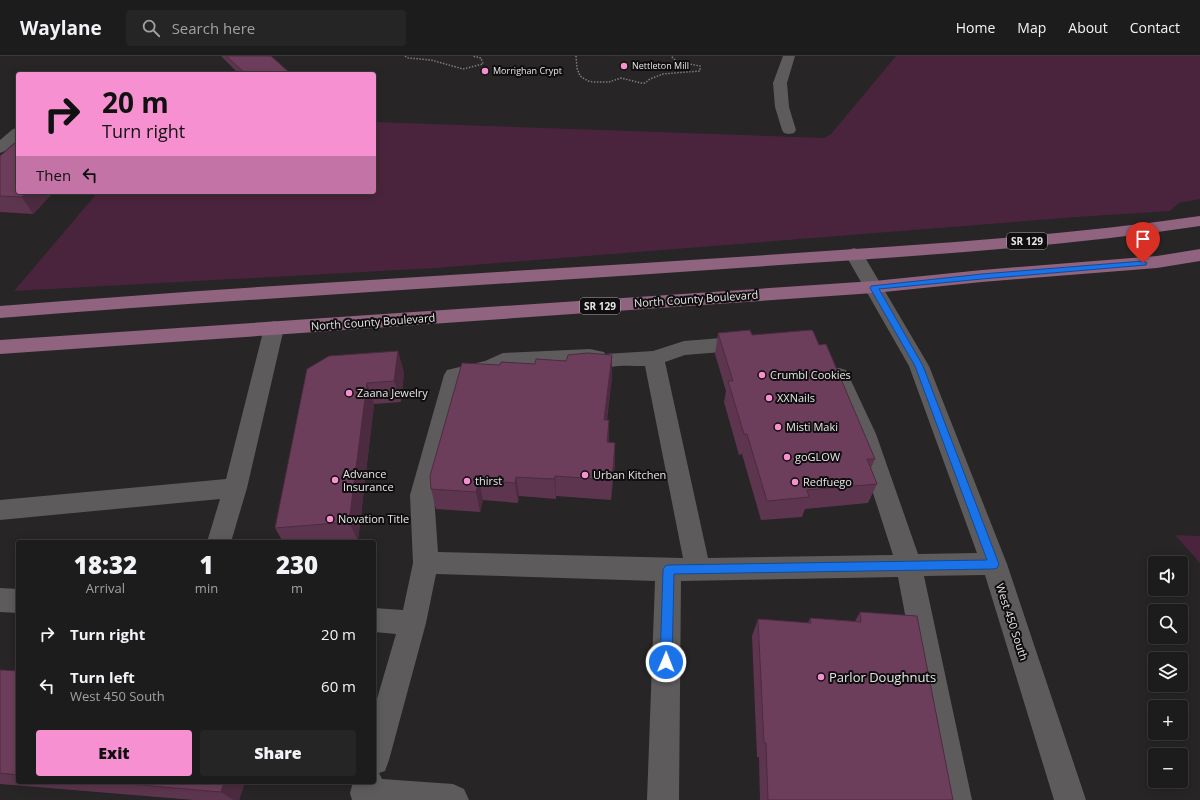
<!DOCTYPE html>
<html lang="en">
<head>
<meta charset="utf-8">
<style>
	:root { --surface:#1d1c1c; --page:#252525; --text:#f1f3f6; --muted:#a0a1a3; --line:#3b3a3b; --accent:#f690d0 }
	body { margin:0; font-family:"Open Sans",sans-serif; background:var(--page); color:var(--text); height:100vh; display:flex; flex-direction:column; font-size:15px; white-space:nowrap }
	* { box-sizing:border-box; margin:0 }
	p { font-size:13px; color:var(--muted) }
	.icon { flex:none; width:22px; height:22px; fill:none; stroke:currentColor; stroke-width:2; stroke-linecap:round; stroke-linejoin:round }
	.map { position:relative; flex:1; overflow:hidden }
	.side { position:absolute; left:16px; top:484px; width:360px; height:244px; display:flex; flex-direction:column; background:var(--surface); border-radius:4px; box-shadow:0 2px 10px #0003,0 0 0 1px var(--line) }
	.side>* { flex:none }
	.guide { position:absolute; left:16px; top:16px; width:360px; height:122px; border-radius:4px; box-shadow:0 2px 10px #0003,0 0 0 1px var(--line); background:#f690d0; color:#111; overflow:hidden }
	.tools { position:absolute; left:1148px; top:500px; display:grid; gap:8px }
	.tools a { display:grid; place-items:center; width:40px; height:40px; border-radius:4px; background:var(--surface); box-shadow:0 2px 10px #0003,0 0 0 1px var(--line); font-size:20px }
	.pin { position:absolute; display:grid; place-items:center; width:34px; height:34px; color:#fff; margin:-41px -17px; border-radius:50% 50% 50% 0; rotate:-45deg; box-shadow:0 0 4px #0007 }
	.pin .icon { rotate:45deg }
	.me { position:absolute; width:44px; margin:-22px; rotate:1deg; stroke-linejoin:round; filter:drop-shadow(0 0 3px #0008) }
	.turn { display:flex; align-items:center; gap:14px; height:84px; padding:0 20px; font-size:18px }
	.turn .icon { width:52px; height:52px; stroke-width:2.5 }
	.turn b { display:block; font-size:28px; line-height:34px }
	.then { display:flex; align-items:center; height:38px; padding:0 20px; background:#0003; gap:8px; font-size:15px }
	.eta { display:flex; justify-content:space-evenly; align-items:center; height:68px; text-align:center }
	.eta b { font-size:24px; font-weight:800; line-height:28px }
	.primary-button { display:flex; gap:8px; margin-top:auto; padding:8px 20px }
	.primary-button a { flex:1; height:46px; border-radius:4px; background:var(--accent); color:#111; font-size:16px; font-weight:800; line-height:46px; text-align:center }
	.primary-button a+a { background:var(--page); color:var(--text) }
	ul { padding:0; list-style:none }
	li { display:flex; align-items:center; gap:12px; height:52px; padding:0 20px }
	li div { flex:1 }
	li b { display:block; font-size:15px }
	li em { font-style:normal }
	header { display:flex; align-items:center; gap:24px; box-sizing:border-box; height:56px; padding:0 20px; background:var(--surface); border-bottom:1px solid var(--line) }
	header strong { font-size:19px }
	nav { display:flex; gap:22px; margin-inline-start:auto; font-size:14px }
	.search { width:280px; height:36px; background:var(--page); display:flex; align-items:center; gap:10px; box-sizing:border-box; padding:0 14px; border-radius:4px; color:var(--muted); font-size:15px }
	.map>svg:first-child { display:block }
	.green { fill:#4a243c }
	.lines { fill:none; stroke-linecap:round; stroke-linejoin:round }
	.path { stroke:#7f7d7e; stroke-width:1.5; stroke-dasharray:1.5 1.5; stroke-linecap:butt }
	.minor { fill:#5e5b5c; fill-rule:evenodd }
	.major { fill:#90637f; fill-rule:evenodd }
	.wall { fill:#5e354e }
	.shaded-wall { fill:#4c2b40 }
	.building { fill:#6d3e5b; stroke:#4c2b40 }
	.route { fill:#1a73e8; stroke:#114b97 }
	.poi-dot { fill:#f690d0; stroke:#100e0f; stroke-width:1.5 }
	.labels { text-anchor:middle; stroke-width:4; stroke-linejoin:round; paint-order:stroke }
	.far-poi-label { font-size:9px; fill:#e7e6e7; stroke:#100e0f; text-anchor:start }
	.shield { fill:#100e0f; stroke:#a6a5a6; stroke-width:1 }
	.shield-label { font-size:10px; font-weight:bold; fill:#e7e6e7 }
	.street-label { font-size:11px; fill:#e7e6e7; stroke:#100e0f }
	.poi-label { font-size:11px; fill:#e7e6e7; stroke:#100e0f; text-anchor:start }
	.near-poi-label { font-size:13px; fill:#e7e6e7; stroke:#100e0f; text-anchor:start }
</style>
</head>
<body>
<header>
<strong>Waylane</strong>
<div class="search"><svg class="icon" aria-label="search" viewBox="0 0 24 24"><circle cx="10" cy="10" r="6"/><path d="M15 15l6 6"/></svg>Search here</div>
<nav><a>Home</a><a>Map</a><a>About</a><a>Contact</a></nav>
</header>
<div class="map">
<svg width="1200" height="744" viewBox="0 0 1200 744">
	<rect width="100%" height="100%" fill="#272526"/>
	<path class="green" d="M896,0h304v143l-21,4 -9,8 -93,6 -641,51 -422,23 84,-99h276v-70l450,16 7,-4z
		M1175,479l25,1v27z"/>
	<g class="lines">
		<path class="path" d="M405,0l3,2 23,2 32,9 20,-5 -2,-6 -9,-2
			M576,0l1,12 3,8 8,5 5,1h16l12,-4 20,5h4l5,-4 13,-5 37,-3v-5l-23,-4 -6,-6"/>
		<path class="minor" d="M783,0h12l-8,27 2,24 7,23 -2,3 -5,1 -5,-1 -2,-3 -7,-23 -2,-24z
			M18,72v12l-13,11 -5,2v-13l13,-11z
			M854,192l6,2 3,4 66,112 78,198 79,236h-32l-69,-225 -61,1 48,224h-32l-42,-223 -217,4 -2,219h-32l8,-219 -219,-7 -10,49 -37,137 -4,11 -6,2 3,6 71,5 11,5 5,11h-117l-2,-7 3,-11h21v-73l22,-75 -22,-2v-24l29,2 10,-47 -3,-68 34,-120 3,-5 38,-9 18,-8 87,-4 14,3 1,2 48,-3 31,-10 62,-5 7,2 3,5 -3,5 -7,2 -61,5 -20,7 43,196 185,-3 -39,-121 -25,-59 3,-5 7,-2 7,2 30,64 42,120 59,-1 -68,-187 -64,-112 3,-4zM574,308l-1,2 3,5c13,4 21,-1 34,-4 11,-2 24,-1 35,-1l38,192 -245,-6 -4,-57 29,-114 32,-8 12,-6z
			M274,265l7,2 3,5 -37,160 -16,54h-24l13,-43 -220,21v-20l226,-21 38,-151 3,-5z
			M0,532l18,1v24l-18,-1z"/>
		<path class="major" d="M1200,160v10c-144,22 -289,30 -434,40 -255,18 -511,32 -766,52v-12c255,-21 511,-34 766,-51 145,-10 290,-18 434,-39z
			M1200,193v12l-43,7 -175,14 -108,11 -874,61v-14l874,-59 108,-11 175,-14z"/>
	</g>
	<path class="wall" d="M221,0h50l20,18h-52z
		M0,100l54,36 -21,22 -33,-2z
		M718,277l34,2 67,10 56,114 -4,9 6,16 -9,19 -63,6 -3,8 -41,3 -19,-66 -3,1 -15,-53 2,-11 -11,-37z
		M612,299v21l-5,44 2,23 6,20 -4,37 -55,-4v3l-37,-3 -1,7 -35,-3 -3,12 -44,-3 -5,-20 69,-124 35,-1z
		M307,313l97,3 -3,30 -27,2 -16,137 -16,1h-59l-8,-14z
		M860,556l93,188h-193l-1,-43h-2l-5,-121 6,-17 50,4 2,-5 45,3z
		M0,614l18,1v111h227l-6,18h-45l-194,-16z"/>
	<path class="shaded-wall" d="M27,136h27l-21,22 -11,-17z
		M398,295l6,21 -3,30 -7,-21z
		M612,299v21l-8,64v-20z
		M367,327l7,21 -16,137 -9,-19z
		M609,364v20l-3,23 1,-21z
		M615,387v20l-4,37 1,-20z
		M555,420l1,20v3l-2,-20z
		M516,421l3,19 -1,7 -3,-20z
		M479,424l4,20 -3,12 -4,-20z
		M224,726h21l-6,18h-6l-12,-8z"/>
	<path class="building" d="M226,0h45l20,18h-45z
		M15,87h3v49h9l-5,5 -22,-1v-40z
		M750,274l2,5 59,-5 2,1 6,14 7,-1 49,115h-8l10,25 -70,6 2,7 -42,4 -20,-67h-3l-16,-53h5l-15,-48z
		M398,295l-4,30 -27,2 -18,139 -74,6 32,-159 22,-13z
		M587,297l25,2 -8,65h5l-2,22 8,1 -3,37 -57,-4 -1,3 -38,-2 -1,6 -36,-3 -3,12 -45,-3 -1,-13 32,-113 38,2 1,-3 34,2 1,-5 30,2 2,-6z
		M860,556l57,4 36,184h-185l-2,-57h-2l-6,-124 53,4 -1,-5 51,4z
		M0,614l18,1v104l-18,-2z
		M106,726h118l-3,10z"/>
	<path class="route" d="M1143,205l4,2 -1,2 -164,14 -103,10 44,77 76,198 -2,4 -3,1 -320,5 -2,88 -2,4 -4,1 -4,-1 -2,-4 3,-92 2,-4 3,-1 319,-5 -72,-194 -45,-78 1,-2 111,-12z"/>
	<g class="poi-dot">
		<circle cx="624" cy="10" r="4"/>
		<circle cx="485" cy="15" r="4"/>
		<circle cx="762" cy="319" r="4"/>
		<circle cx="349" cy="337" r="4"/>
		<circle cx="769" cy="342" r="4"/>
		<circle cx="778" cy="371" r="4"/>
		<circle cx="787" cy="401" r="4"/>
		<circle cx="585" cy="419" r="4"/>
		<circle cx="335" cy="424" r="4"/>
		<circle cx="467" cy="425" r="4"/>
		<circle cx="795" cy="426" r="4"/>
		<circle cx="330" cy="463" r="4"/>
		<circle cx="821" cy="621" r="4"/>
	</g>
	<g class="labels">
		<g class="far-poi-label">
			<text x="632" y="13">Nettleton Mill</text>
			<text x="493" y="18">Morrighan Crypt</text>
		</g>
		<g class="shield">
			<rect x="1007" y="177" width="40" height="16" rx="3"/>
			<rect x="580" y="242" width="40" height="16" rx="3"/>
		</g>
		<g class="shield-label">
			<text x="1027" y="189">SR 129</text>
			<text x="600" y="254">SR 129</text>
		</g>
		<g class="street-label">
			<text transform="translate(696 243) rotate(-4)" y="4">North County Boulevard</text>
			<text transform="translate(373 266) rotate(-4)" y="4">North County Boulevard</text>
			<text transform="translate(1012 566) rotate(72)" y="4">West 450 South</text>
		</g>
		<g class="poi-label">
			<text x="770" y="323">Crumbl Cookies</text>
			<text x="357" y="341">Zaana Jewelry</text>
			<text x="777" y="346">XXNails</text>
			<text x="786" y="375">Misti Maki</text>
			<text x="795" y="405">goGLOW</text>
			<text x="343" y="422">Advance<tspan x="343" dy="13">Insurance</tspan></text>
			<text x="593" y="423">Urban Kitchen</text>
			<text x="475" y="429">thirst</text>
			<text x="803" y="430">Redfuego</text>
			<text x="338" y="467">Novation Title</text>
		</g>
		<g class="near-poi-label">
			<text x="829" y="626">Parlor Doughnuts</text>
		</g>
	</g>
</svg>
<div class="tools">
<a><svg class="icon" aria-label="sound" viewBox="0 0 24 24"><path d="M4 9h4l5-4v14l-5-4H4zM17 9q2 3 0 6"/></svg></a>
<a><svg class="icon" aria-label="search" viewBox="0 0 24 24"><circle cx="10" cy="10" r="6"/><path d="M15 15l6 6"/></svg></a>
<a><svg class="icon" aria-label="layers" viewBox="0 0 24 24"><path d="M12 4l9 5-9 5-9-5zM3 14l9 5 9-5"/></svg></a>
<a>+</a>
<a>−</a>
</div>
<div class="pin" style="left:1143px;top:207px;background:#d93025"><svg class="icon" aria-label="arrive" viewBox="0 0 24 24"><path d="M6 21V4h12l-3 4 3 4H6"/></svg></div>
<svg class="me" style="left:666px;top:606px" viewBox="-20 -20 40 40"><circle r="17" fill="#1a73e8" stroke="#fff" stroke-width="3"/><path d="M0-11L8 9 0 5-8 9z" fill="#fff"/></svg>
<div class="guide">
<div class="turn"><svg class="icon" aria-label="right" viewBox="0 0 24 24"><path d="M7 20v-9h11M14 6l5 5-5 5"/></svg><div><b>20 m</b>Turn right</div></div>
<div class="then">Then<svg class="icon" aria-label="left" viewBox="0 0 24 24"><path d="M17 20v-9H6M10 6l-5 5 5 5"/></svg></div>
</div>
<section class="side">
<div class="eta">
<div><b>18:32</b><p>Arrival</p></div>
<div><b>1</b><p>min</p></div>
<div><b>230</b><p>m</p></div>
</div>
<ul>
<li><svg class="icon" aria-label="right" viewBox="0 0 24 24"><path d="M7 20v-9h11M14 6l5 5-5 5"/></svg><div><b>Turn right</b></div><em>20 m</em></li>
<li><svg class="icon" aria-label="left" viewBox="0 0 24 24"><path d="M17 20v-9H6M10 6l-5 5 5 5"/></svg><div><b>Turn left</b><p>West 450 South</p></div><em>60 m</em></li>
</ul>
<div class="primary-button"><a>Exit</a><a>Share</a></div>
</section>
</div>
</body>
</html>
